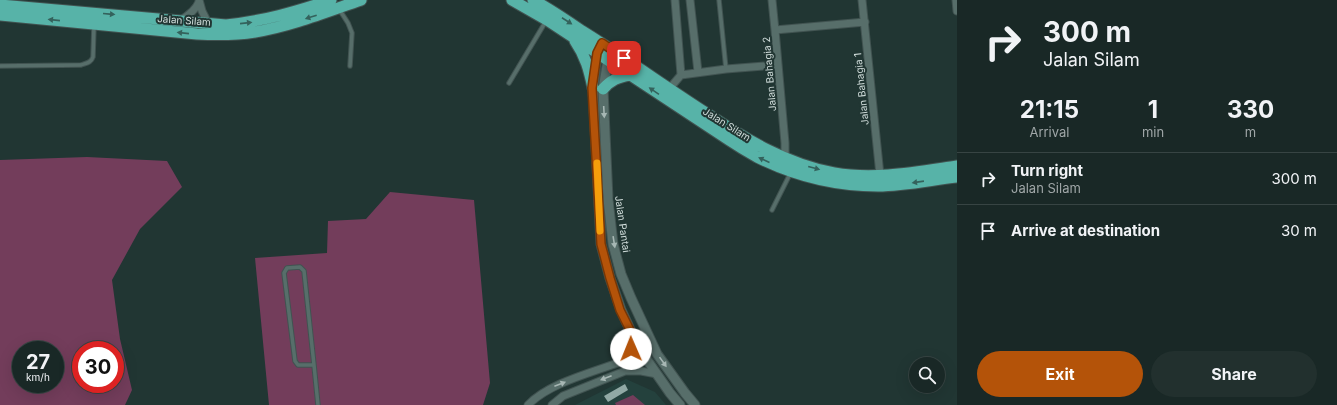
<!DOCTYPE html>
<html lang="en">
<head>
<meta charset="utf-8">
<style>
	:root { --surface:#192826; --page:#22302e; --text:#f1f3f6; --muted:#9fa6a7; --line:#374443; --accent:#b45309 }
	body { margin:0; font-family:Inter,sans-serif; background:var(--page); color:var(--text); height:100vh; display:flex; flex-direction:column; font-size:15px; white-space:nowrap }
	* { box-sizing:border-box; margin:0 }
	p { font-size:13px; color:var(--muted) }
	.icon { flex:none; width:22px; height:22px; fill:none; stroke:currentColor; stroke-width:2; stroke-linecap:round; stroke-linejoin:round }
	.map { position:relative; flex:1; overflow:hidden }
	.sheet { display:flex; flex-direction:column; background:var(--surface); width:380px }
	.sheet>* { flex:none }
	.top-card { background:#192826; color:var(--text); overflow:hidden }
	.buttons { position:absolute; left:909px; top:357px; display:grid; gap:8px }
	.buttons a { display:grid; place-items:center; width:36px; height:36px; border-radius:50%; background:var(--surface); box-shadow:0 4px 16px #0002,0 0 0 1px var(--line); font-size:20px }
	.speed { position:absolute; left:12px; top:341px; display:flex; gap:8px; font-size:20px; font-weight:700; text-align:center }
	.speed>* { display:grid; place-content:center; width:52px; height:52px; border-radius:50%; background:var(--surface); box-shadow:0 4px 16px #0002,0 0 0 1px var(--line); line-height:1 }
	.speed small { font-size:10px; font-weight:400 }
	.speed .limit { border:6px solid #d22; background:#fff; color:#111 }
	.pin { position:absolute; display:grid; place-items:center; width:34px; height:34px; color:#fff; margin:-17px; border-radius:8px; box-shadow:0 2px 6px #0006 }
	.me { position:absolute; width:44px; margin:-22px; rotate:359deg; stroke-linejoin:round; filter:drop-shadow(0 0 3px #0008) }
	.turn { display:flex; align-items:center; gap:14px; height:84px; padding:0 20px; font-size:18px }
	.turn .icon { width:52px; height:52px; stroke-width:2.5 }
	.turn b { display:block; font-size:28px; line-height:34px }
	.eta { display:flex; justify-content:space-evenly; align-items:center; height:68px; text-align:center }
	.eta b { font-size:24px; font-weight:700; line-height:28px }
	.button { display:flex; gap:8px; margin-top:auto; padding:8px 20px }
	.button a { flex:1; height:46px; border-radius:24px; background:var(--accent); color:#fff; font-size:16px; font-weight:700; line-height:46px; text-align:center }
	.button a+a { background:var(--page); color:var(--text) }
	ul { padding:0; list-style:none }
	li { display:flex; align-items:center; gap:12px; height:52px; padding:0 20px; border-top:1px solid var(--line) }
	li div { flex:1 }
	li b { display:block; font-size:15px }
	li em { font-style:normal }
	main { display:flex; flex:1; min-height:0 }
	.map>svg:first-child { display:block }
	.built { fill:#24413d }
	.green { fill:#733d5b; fill-rule:evenodd }
	.building { fill:#91a9a5 }
	.lines { fill:none; stroke-linecap:round; stroke-linejoin:round }
	.service-casing { stroke:#415351; stroke-width:5.5 }
	.minor-casing { stroke:#415351; stroke-width:9 }
	.tertiary-casing { stroke:#415351; stroke-width:11 }
	.trunk-casing { stroke:#415351; stroke-width:13 }
	.service { stroke:#576e6a; stroke-width:3.5 }
	.minor { stroke:#576e6a; stroke-width:7 }
	.tertiary { stroke:#576e6a; stroke-width:9 }
	.trunk { stroke:#57b3a8; stroke-width:11 }
	.oneway { fill:#34625c }
	.oneway2 { fill:#a7b7b4 }
	.route-casing { stroke:#753606; stroke-width:10 }
	.route { stroke:#b45309; stroke-width:7 }
	.slow { stroke:#f59e0b; stroke-width:7 }
	.labels { text-anchor:middle; stroke-width:4; stroke-linejoin:round; paint-order:stroke }
	.street-label { font-size:10px; fill:#d2dedc; stroke:#213633 }
</style>
</head>
<body>
<main>
<div class="map">
<svg width="957" height="405" viewBox="0 0 957 405">
	<rect width="100%" height="100%" fill="#213633"/>
	<path class="built" d="M626,379l29,13 11,13h-91z"/>
	<path class="green" d="M87,157l80,4 15,26 -42,42 -28,51 8,59 12,51 -7,15h-125v-245zM21,350h34v34h-34zM81,350h34v34h-34z
		M390,192l84,8 16,183 -7,22h-214l-14,-147 72,-5 1,-32 38,-2z
		M633,395l12,10h-29l-1,-2z"/>
	<path class="building" d="M625,384l3,6 -20,12 -4,-6z"/>
	<g class="lines">
		<defs>
			<path id="service" d="M719,0l7,69
				M339,9l9,14 4,10 -2,33
				M0,66l81,-1c5,-2 10,-2 12,-8l1,-32
				M509,83l37,-62
				M772,210l19,-38
				M314,365h-16l-3,-4 -11,-88 3,-5 13,-1 4,4 10,94 4,40"/>
			<path id="minor" d="M199,0l3,11 6,12
				M690,0l8,72
				M772,0l3,30
				M862,0l18,175
				M956,0l1,11
				M180,21c8,-6 15,-10 19,-19
				M681,75l45,-6 52,-4
				M669,89l12,-14 -6,-75
				M785,158v-15l-10,-113 90,-8
				M528,405c21,-22 63,-32 92,-43l8,-6 6,-18
				M552,405l11,-9 62,-25h16l16,3"/>
			<path id="tertiary" d="M600,48l-3,5 -4,35 8,156 9,34 11,32 17,37 32,46 10,12
				M610,55l-2,5 -5,29 5,110 5,45 8,30 10,24 26,56 28,39 10,12"/>
			<path id="trunk" d="M512,0l35,20 182,120c9,6 19,12 28,17 38,19 79,29 121,29 26,0 53,-6 79,-9
				M533,0c17,9 33,20 49,31 42,26 82,55 124,82 39,26 80,51 128,60 41,7 82,-1 123,-7
				M0,5l226,20c38,-4 69,-13 105,-25
				M0,15l197,19c19,1 39,1 58,-2 36,-6 71,-20 106,-32
				M575,41c11,16 14,29 18,47
				M603,89c8,-9 15,-12 27,-14"/>
		</defs>
		<use href="#service" class="service-casing"/>
		<use href="#minor" class="minor-casing"/>
		<use href="#tertiary" class="tertiary-casing"/>
		<use href="#trunk" class="trunk-casing"/>
		<use href="#service" class="service"/>
		<use href="#minor" class="minor"/>
		<use href="#tertiary" class="tertiary"/>
		<use href="#trunk" class="trunk"/>
	</g>
	<defs><path id="oneway-solid" d="M-6-.8H1V-3.2L6.5 0L1 3.2V.8H-6Z"/></defs>
	<g class="oneway">
		<use href="#oneway-solid" transform="translate(109 14) rotate(5)"/>
		<use href="#oneway-solid" transform="translate(311 17) rotate(162)"/>
		<use href="#oneway-solid" transform="translate(54 20) rotate(-174)"/>
		<use href="#oneway-solid" transform="translate(567 21) rotate(33)"/>
		<use href="#oneway-solid" transform="translate(246 23) rotate(-6)"/>
		<use href="#oneway-solid" transform="translate(183 33) rotate(-174)"/>
		<use href="#oneway-solid" transform="translate(654 91) rotate(-146)"/>
		<use href="#oneway-solid" transform="translate(764 160) rotate(-156)"/>
		<use href="#oneway-solid" transform="translate(814 168) rotate(15)"/>
		<use href="#oneway-solid" transform="translate(918 182) rotate(172)"/>
	</g>
	<g class="oneway2">
		<use href="#oneway-solid" transform="translate(604 112) rotate(87)"/>
		<use href="#oneway-solid" transform="translate(614 242) rotate(81)"/>
		<use href="#oneway-solid" transform="translate(663 362) rotate(55)"/>
		<use href="#oneway-solid" transform="translate(606 378) rotate(159)"/>
		<use href="#oneway-solid" transform="translate(560 384) rotate(-21)"/>
	</g>
	<g class="lines">
		<defs>
			<path id="route" d="M624,58l-22,-15 -5,10 -5,35 9,156 9,34 10,32 14,28 -3,11"/>
		</defs>
		<use href="#route" class="route-casing"/>
		<use href="#route" class="route"/>
		<path class="slow" d="M597,163l3,68"/>
	</g>
	<g class="labels">
		<g class="street-label">
			<text transform="translate(184 20) rotate(4)" y="4">Jalan Silam</text>
			<text transform="translate(769 74) rotate(-95)" y="4">Jalan Bahagia 2</text>
			<text transform="translate(861 89) rotate(-96)" y="4">Jalan Bahagia 1</text>
			<text transform="translate(727 124) rotate(32)" y="4">Jalan Silam</text>
			<text transform="translate(623 224) rotate(82)" y="4">Jalan Pantai</text>
		</g>
	</g>
</svg>
<div class="buttons">
<a><svg class="icon" aria-label="search" viewBox="0 0 24 24"><circle cx="10" cy="10" r="6"/><path d="M15 15l6 6"/></svg></a>
</div>
<div class="speed"><div>27<small>km/h</small></div><div class="limit">30</div></div>
<div class="pin" style="left:624px;top:58px;background:#d93025"><svg class="icon" aria-label="arrive" viewBox="0 0 24 24"><path d="M6 21V4h12l-3 4 3 4H6"/></svg></div>
<svg class="me" style="left:631px;top:349px" viewBox="-20 -20 40 40"><circle r="19" fill="#fff"/><path d="M0-13L10 11 0 6-10 11z" fill="#b45309"/></svg>
</div>
<section class="sheet">
<div class="top-card">
<div class="turn"><svg class="icon" aria-label="right" viewBox="0 0 24 24"><path d="M7 20v-9h11M14 6l5 5-5 5"/></svg><div><b>300 m</b>Jalan Silam</div></div>
</div>
<div class="eta">
<div><b>21:15</b><p>Arrival</p></div>
<div><b>1</b><p>min</p></div>
<div><b>330</b><p>m</p></div>
</div>
<ul>
<li><svg class="icon" aria-label="right" viewBox="0 0 24 24"><path d="M7 20v-9h11M14 6l5 5-5 5"/></svg><div><b>Turn right</b><p>Jalan Silam</p></div><em>300 m</em></li>
<li><svg class="icon" aria-label="arrive" viewBox="0 0 24 24"><path d="M6 21V4h12l-3 4 3 4H6"/></svg><div><b>Arrive at destination</b></div><em>30 m</em></li>
</ul>
<div class="button"><a>Exit</a><a>Share</a></div>
</section>
</main>
</body>
</html>
